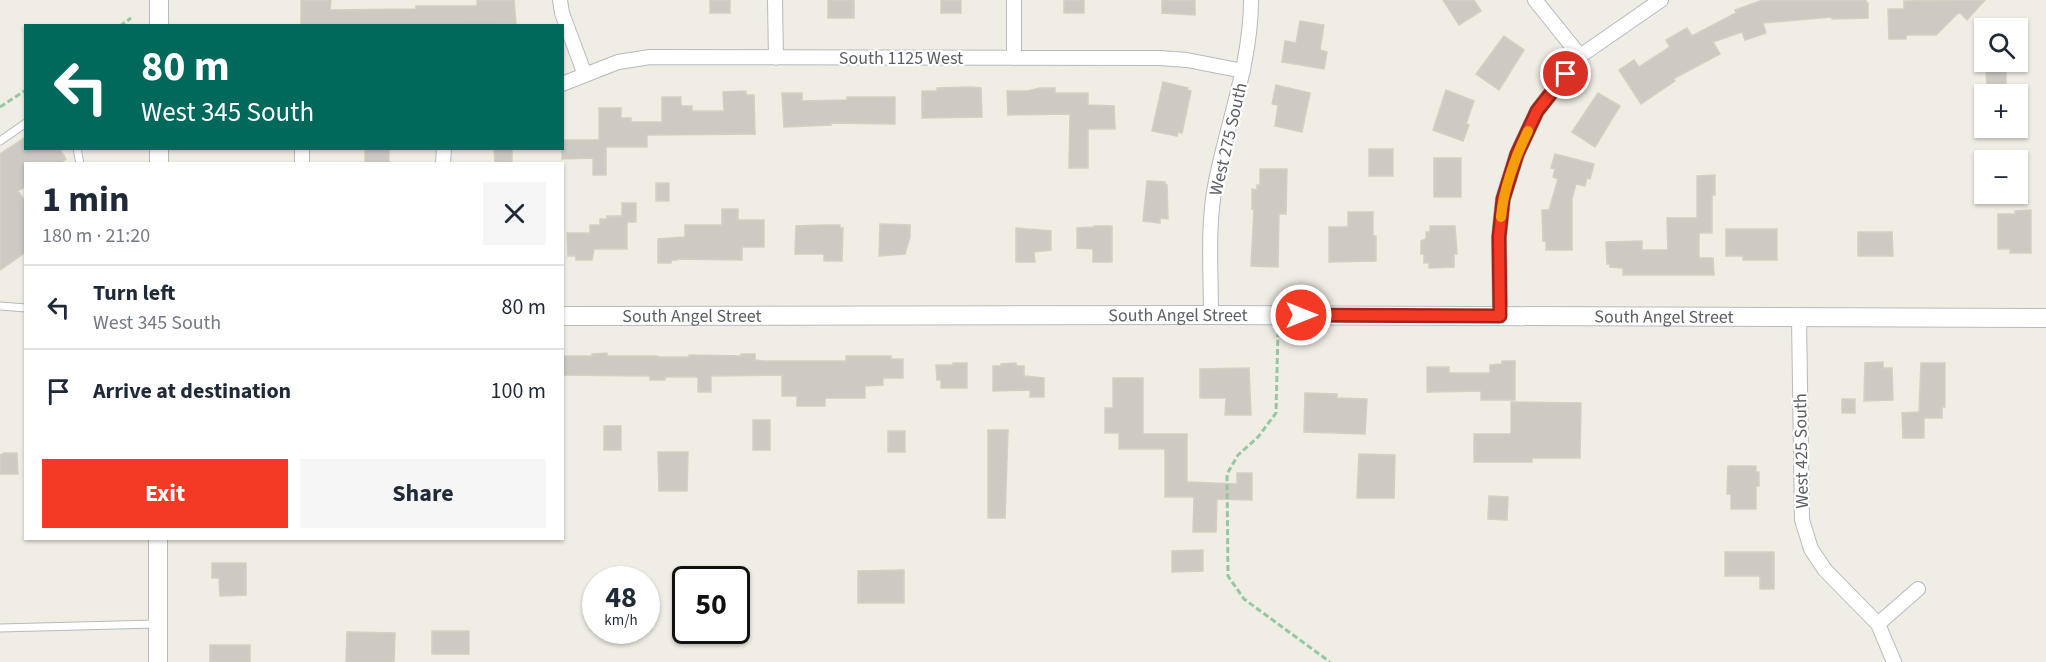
<!DOCTYPE html>
<html lang="en">
<head>
<meta charset="utf-8">
<style>
	:root { --surface:#fff; --page:#f6f6f7; --text:#1f2937; --muted:#747a83; --line:#e0e1e3; --accent:#f33a25 }
	body { margin:0; font-family:"Source Sans 3",sans-serif; background:var(--page); color:var(--text); height:100vh; display:flex; flex-direction:column; font-size:22px; white-space:nowrap }
	* { box-sizing:border-box; margin:0 }
	p { font-size:20px; color:var(--muted) }
	.icon { flex:none; width:33px; height:33px; fill:none; stroke:currentColor; stroke-width:2; stroke-linecap:round; stroke-linejoin:round }
	.map { position:relative; flex:1; overflow:hidden }
	.side { position:absolute; left:24px; top:162px; width:540px; height:378px; display:flex; flex-direction:column; background:var(--surface); border-radius:0px; box-shadow:0 2px 4px #0004 }
	.side>* { flex:none }
	.top-card { position:absolute; left:24px; top:24px; width:540px; height:126px; border-radius:0px; box-shadow:0 2px 4px #0004; background:#00695c; color:#fff; overflow:hidden }
	.controls { position:absolute; left:1974px; top:18px; display:grid; gap:12px }
	.controls a { display:grid; place-items:center; width:54px; height:54px; border-radius:0px; background:var(--surface); box-shadow:0 2px 4px #0004; font-size:30px }
	.speed { position:absolute; left:582px; top:566px; display:flex; gap:12px; font-size:30px; font-weight:700; text-align:center }
	.speed>* { display:grid; place-content:center; width:78px; height:78px; border-radius:50%; background:var(--surface); box-shadow:0 2px 4px #0004; line-height:1 }
	.speed small { font-size:15px; font-weight:400 }
	.speed .limit { border:3px solid #111; border-radius:9px; background:#fff; color:#111 }
	.pin { position:absolute; display:grid; place-items:center; width:51px; height:51px; color:#fff; margin:-26px; border:3px solid #fff; border-radius:50%; box-shadow:0 2px 6px #0007 }
	.me { position:absolute; width:66px; margin:-33px; rotate:90deg; stroke-linejoin:round; filter:drop-shadow(0 0 4px #0008) }
	.turn { display:flex; align-items:center; gap:21px; height:126px; padding:0 18px; font-size:27px }
	.turn .icon { width:78px; height:78px; stroke-width:2.5 }
	.turn b { display:block; font-size:42px; line-height:51px }
	.round { display:grid; place-items:center; flex:none; width:63px; height:63px; border-radius:0px; background:var(--page) }
	.summary { display:flex; align-items:center; justify-content:space-between; height:102px; padding:0 18px }
	h1 { font-size:36px; font-weight:700; line-height:45px }
	.primary-button { display:flex; gap:12px; margin-top:auto; padding:12px 18px }
	.primary-button a { flex:1; height:69px; border-radius:0px; background:var(--accent); color:#fff; font-size:24px; font-weight:700; line-height:69px; text-align:center }
	.primary-button a+a { background:var(--page); color:var(--text) }
	ul { padding:0; list-style:none }
	li { display:flex; align-items:center; gap:18px; height:84px; padding:0 18px; border-top:2px solid var(--line) }
	li div { flex:1 }
	li b { display:block; font-size:22px }
	li em { font-style:normal }
	.map>svg:first-child { display:block }
	.building { fill:#cccac3; stroke:#d4cfc2; stroke-width:1.5 }
	.lines { fill:none; stroke-linecap:round; stroke-linejoin:round }
	.lane-casing { stroke:#b6babf; stroke-width:9 }
	.street-casing { stroke:#b6babf; stroke-width:16 }
	.secondary-casing { stroke:#b7bbc1; stroke-width:20 }
	.path { stroke:#96c7a5; stroke-width:3; stroke-dasharray:6 3; stroke-linecap:butt }
	.lane { stroke:#fff; stroke-width:7 }
	.street { stroke:#fff; stroke-width:14 }
	.secondary { stroke:#fff; stroke-width:18 }
	.route-casing { stroke:#9e2618; stroke-width:15 }
	.route { stroke:#f33a25; stroke-width:10 }
	.slow { stroke:#f59e0b; stroke-width:10 }
	.labels { text-anchor:middle; stroke-width:4.5; stroke-linejoin:round; paint-order:stroke }
	.street-label { font-size:18px; fill:#5c6065; stroke:#fff }
</style>
</head>
<body>
<div class="map">
<svg width="2046" height="662" viewBox="0 0 2046 662">
	<rect width="100%" height="100%" fill="#efede4"/>
	<path class="building" d="M301,0h30l-1,10 86,-1v-3h61v-6h37l2,24 -209,2 -6,-2z
		M710,0h20v13h-20z
		M828,0h26v18h-26z
		M941,0h20v13h-20z
		M1064,0h20v13h-20z
		M1162,0h33v15l-33,-2z
		M1443,0h31l7,11 -22,14z
		M1763,0h103v3h2v15l-36,1v-2l-69,6 3,10 -21,7 -3,-8 -29,10 7,12 -47,25 2,2 -34,23 -22,-34 15,-10 5,7 31,-20 -4,-7 21,-12 5,8 44,-23 -1,-3z
		M1985,0l-18,20 -8,-8 -23,23h-30v4h-17l-1,-30h16v-8z
		M1300,21l24,4 -4,25 7,2 -3,17 -42,-7 3,-21 11,2z
		M1504,36l20,14 -25,40 -23,-16z
		M1989,62h17v32h-19l-1,-28h3z
		M1163,82l25,6 -1,2 4,1 -9,42 -4,-1 -1,4 -25,-5z
		M1276,85l34,8 -8,39 -27,-6 3,-21 -6,-1z
		M971,87l10,1 1,29 -60,1v-27h15v-3z
		M1040,88h15v5h33v12l26,1 1,23h-27v39h-19l1,-54 -62,1 -1,-24h20z
		M1446,90l28,11 -8,23 3,1 -6,16 -30,-11z
		M746,91v4h8l1,39 -108,1v12h-41v28h-13v-17l-31,1v-19h37v-32h22v10h10v4h31v-25h19v9h11v5h32l-1,-19z
		M782,93h20v8l45,-1v-3h48v27l-64,-1v2l-47,2z
		M1598,93l22,13 -25,41 -23,-15z
		M26,137v11h33l7,11 -7,5h-33v22l-8,5 8,12v49l-26,18v-116z
		M365,148h24v16h-24z
		M494,148h18v16h-17z
		M1369,149h24v27h-24z
		M1555,154l39,10 -4,15 -3,-1 -2,8 -9,-2 -4,15v51h-26v-9h-3l-1,-31h7l9,-31 -5,-2 2,-8 -4,-1z
		M1434,158h27v39h-27z
		M1260,169h27l-1,45h-7l-1,53 -27,-1 3,-57h-2v-20l5,1v-5h3z
		M1715,175v20h-3v38h-13v25h14l1,17h-91v-7l-13,-1v-3h-3l-1,-22 36,-1v9h26l-1,-32h30v-42z
		M1147,181l18,1v2l2,1 1,34 -8,-1v5l-17,-2z
		M656,183h13v18h-13z
		M622,203h14v19h-9v27h-33l-2,11h-16v-4h-8l-1,-23h23v-8h10v-6h7v-3h15z
		M722,209h16v11h26v27h-22v13l-65,-1v1h-6v3h-13v-24l27,-2v-12h37z
		M2031,210v43h-21v-4h-12v-35h17v-3z
		M1348,212h25v24h3v25l-47,1v-35h19z
		M880,224l30,1v12l-5,17 -26,2z
		M824,225h16v3h3l-1,33h-18v-7h-29l1,-28z
		M1094,226h18v36h-19v-13l-16,-1v-20l17,-1z
		M1430,226h25l2,28h-3v13l-25,1v-5h-5v-9h-3v-13l5,-2v-7h4z
		M1016,228l35,3v19l-17,2 1,10h-19z
		M1726,229h51v31h-34v-4h-17z
		M1858,232h34l1,24h-35z
		M607,353v3h50v1h32v-2l52,1v-2h14v6l9,1h82v-5h45v3h12v19h-20v7l-18,1v12h-40v8h-28v-10h-15v-21l-71,1v16h-13v-15h-33v3h-15v-4l-88,-1v-19h30v-2z
		M1502,361h13v39h-34v-9l-54,1v-25h22v6h41v-8l12,-1z
		M1883,362v6h9l1,32 -29,1 1,-38z
		M953,363h14v25h-26v-8h-4l-1,-15h17z
		M1016,363v3h8v10l20,2v19h-14v-7l-37,1v-25h8v-2z
		M1921,363h24v44h-3v11h-18v20h-21l-1,-25 17,-1z
		M1249,368l2,47h-26l1,-17h-26v-29z
		M1113,378h30v56h44v48l50,2v-11h15v27l-35,-1 -1,33h-23l1,-35h-29v-48h-46v-16h-14v-25h8z
		M1305,393l32,1v4l30,1 -2,35 -61,-2z
		M1842,399h13v14h-13z
		M1511,402l70,1 -1,55h-48v4h-58v-28h37z
		M753,420h17v30h-17z
		M604,426h17v24h-17z
		M988,430h20l-3,88h-17z
		M888,431h17v21h-17z
		M658,452h30l-1,39h-28z
		M4,453h13l1,21h-18v-19z
		M1359,454l36,1 -1,43h-37z
		M1728,466h28v6h3v14h-3v23h-25v-15h-4z
		M1489,496l19,1 -1,23 -19,-1z
		M1203,550v21l-31,1v-21z
		M1725,552h49v37h-14v-13h-35z
		M212,563h34v32l-26,1 -1,-18h-7z
		M904,570v33h-46v-32z
		M432,631h37v23h-37z
		M347,632l48,1 -1,29h-48z
		M210,645h40v17h-40z"/>
	<g class="lines">
		<defs>
			<path id="lane" d="M0,141l26,-18
				M77,148l3,16
				M0,306l26,2
				M0,628l156,-4"/>
			<path id="street" d="M560,0l2,13 23,62
				M775,0l1,58
				M1535,0l45,56
				M1014,58v-58
				M562,84l56,-22 32,-5 510,1 27,2 56,11
				M302,164v-16
				M443,164l1,-16
				M1211,315c0,-44 -4,-91 5,-134 12,-60 35,-119 35,-181
				M1500,316l-1,-79 4,-38 14,-45 20,-43 43,-55 81,-56
				M1799,317l3,203 9,29 14,21 53,54 16,38
				M1878,624l40,-35"/>
			<g id="secondary">
				<path d="M159,26v-26"/>
				<path d="M159,148v16"/>
				<path id="s1" d="M562,316l649,-1 835,3"/>
				<path d="M158,662v-124"/>
			</g>
		</defs>
		<use href="#lane" class="lane-casing"/>
		<use href="#street" class="street-casing"/>
		<use href="#secondary" class="secondary-casing"/>
		<path class="path" d="M120,26l11,-8
			M0,107l26,-17
			M1278,331l-2,82 -18,24 -20,18 -11,19 1,102 16,23 86,63"/>
		<use href="#lane" class="lane"/>
		<use href="#street" class="street"/>
		<use href="#secondary" class="secondary"/>
	</g>
	<g class="lines">
		<defs>
			<path id="route" d="M1301,315l199,1 -1,-79 4,-38 14,-45 20,-43 29,-37"/>
		</defs>
		<use href="#route" class="route-casing"/>
		<use href="#route" class="route"/>
		<path class="slow" d="M1501,217c3,-30 14,-59 27,-86"/>
	</g>
	<g class="labels">
		<g class="street-label">
			<text x="901" y="64">South 1125 West</text>
			<text transform="translate(1228 139) rotate(-77)" y="6">West 275 South</text>
			<text dy="6" stroke="none"><textPath href="#s1" startOffset="616">South Angel Street</textPath></text>
			<text dy="6" stroke="none"><textPath href="#s1" startOffset="130">South Angel Street</textPath></text>
			<text dy="6" stroke="none"><textPath href="#s1" startOffset="1102">South Angel Street</textPath></text>
			<text transform="translate(1801 451) rotate(-91)" y="6">West 425 South</text>
		</g>
	</g>
</svg>
<div class="controls">
<a><svg class="icon" aria-label="search" viewBox="0 0 24 24"><circle cx="10" cy="10" r="6"/><path d="M15 15l6 6"/></svg></a>
<a>+</a>
<a>−</a>
</div>
<div class="speed"><div>48<small>km/h</small></div><div class="limit">50</div></div>
<div class="pin" style="left:1566px;top:74px;background:#d93025"><svg class="icon" aria-label="arrive" viewBox="0 0 24 24"><path d="M6 21V4h12l-3 4 3 4H6"/></svg></div>
<svg class="me" style="left:1301px;top:315px" viewBox="-20 -20 40 40"><circle r="17" fill="#f33a25" stroke="#fff" stroke-width="3"/><path d="M0-11L8 9 0 5-8 9z" fill="#fff"/></svg>
<div class="top-card">
<div class="turn"><svg class="icon" aria-label="left" viewBox="0 0 24 24"><path d="M17 20v-9H6M10 6l-5 5 5 5"/></svg><div><b>80 m</b>West 345 South</div></div>
</div>
<section class="side">
<div class="summary"><div><h1>1 min</h1><p>180 m · 21:20</p></div><a class="round"><svg class="icon" aria-label="close" viewBox="0 0 24 24"><path d="M6 6l12 12M18 6L6 18"/></svg></a></div>
<ul>
<li><svg class="icon" aria-label="left" viewBox="0 0 24 24"><path d="M17 20v-9H6M10 6l-5 5 5 5"/></svg><div><b>Turn left</b><p>West 345 South</p></div><em>80 m</em></li>
<li><svg class="icon" aria-label="arrive" viewBox="0 0 24 24"><path d="M6 21V4h12l-3 4 3 4H6"/></svg><div><b>Arrive at destination</b></div><em>100 m</em></li>
</ul>
<div class="primary-button"><a>Exit</a><a>Share</a></div>
</section>
</div>
</body>
</html>
